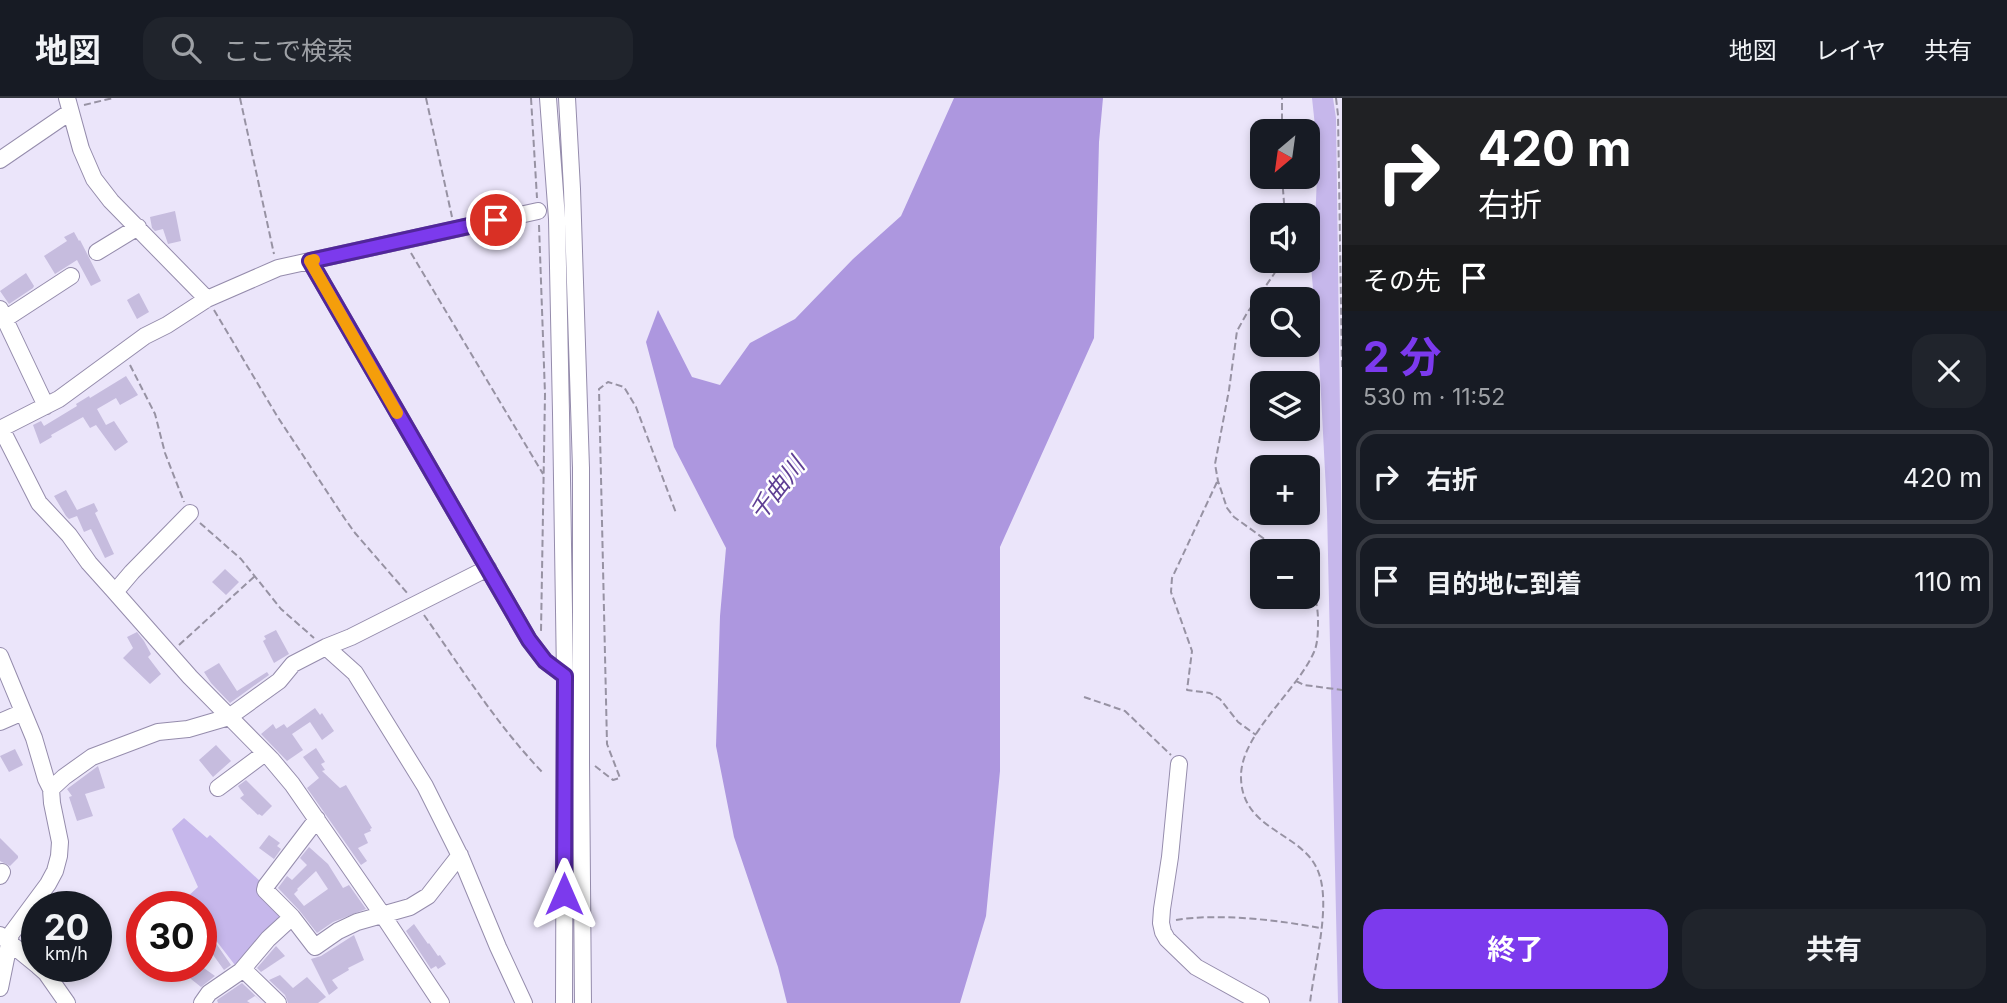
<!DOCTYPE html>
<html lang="ja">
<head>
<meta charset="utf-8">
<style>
	:root { --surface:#171b24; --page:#20242c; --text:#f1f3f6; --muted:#9ea1a6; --line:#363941; --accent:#7c3aed }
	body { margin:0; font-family:Inter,"Noto Sans JP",sans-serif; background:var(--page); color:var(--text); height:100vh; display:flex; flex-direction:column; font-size:26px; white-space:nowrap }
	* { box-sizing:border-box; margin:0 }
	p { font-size:23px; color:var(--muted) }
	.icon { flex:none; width:38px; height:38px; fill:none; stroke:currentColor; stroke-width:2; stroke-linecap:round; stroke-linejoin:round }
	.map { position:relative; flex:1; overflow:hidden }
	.side { display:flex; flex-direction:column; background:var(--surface); width:665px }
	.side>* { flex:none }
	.banner { background:#202124; color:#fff; overflow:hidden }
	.needle { width:46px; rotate:209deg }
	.tools { position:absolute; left:1250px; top:21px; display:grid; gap:14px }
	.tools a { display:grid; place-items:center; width:70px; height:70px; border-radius:14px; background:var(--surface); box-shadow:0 4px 10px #0003; font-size:35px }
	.speed { position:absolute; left:21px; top:793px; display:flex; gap:14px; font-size:35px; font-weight:700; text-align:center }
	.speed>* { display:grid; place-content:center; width:91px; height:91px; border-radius:50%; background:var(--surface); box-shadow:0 4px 10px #0003; line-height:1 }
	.speed small { font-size:18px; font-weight:400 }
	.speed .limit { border:10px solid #d22; background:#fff; color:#111 }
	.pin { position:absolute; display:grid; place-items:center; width:60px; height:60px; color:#fff; margin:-30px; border:4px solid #fff; border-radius:50%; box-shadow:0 2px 7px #0007 }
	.me { position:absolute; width:77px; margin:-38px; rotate:0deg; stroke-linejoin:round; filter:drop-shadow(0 0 5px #0008) }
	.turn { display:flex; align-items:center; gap:24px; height:147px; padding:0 21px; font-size:32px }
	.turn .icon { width:91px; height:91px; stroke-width:2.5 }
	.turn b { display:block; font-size:49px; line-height:60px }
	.then { display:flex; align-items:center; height:66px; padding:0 21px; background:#0003; gap:14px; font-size:26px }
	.round { display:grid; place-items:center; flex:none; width:74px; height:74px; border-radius:21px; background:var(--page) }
	.summary { display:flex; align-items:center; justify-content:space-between; height:119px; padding:0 21px }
	h1 { font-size:42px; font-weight:700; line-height:52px; color:var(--accent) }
	.primary-button { display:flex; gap:14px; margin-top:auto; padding:14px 21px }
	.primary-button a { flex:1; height:80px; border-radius:21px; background:var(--accent); color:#fff; font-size:28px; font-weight:700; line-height:80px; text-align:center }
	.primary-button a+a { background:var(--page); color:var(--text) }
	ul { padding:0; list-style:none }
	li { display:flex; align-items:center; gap:21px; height:94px; margin:0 14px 10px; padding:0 7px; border:4px solid var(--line); border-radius:21px }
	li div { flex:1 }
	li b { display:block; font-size:26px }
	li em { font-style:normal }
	header { display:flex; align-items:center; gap:42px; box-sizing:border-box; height:98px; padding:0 35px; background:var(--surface); border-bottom:2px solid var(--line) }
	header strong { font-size:33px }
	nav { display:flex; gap:38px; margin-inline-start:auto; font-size:24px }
	.search { width:490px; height:63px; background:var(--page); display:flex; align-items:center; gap:18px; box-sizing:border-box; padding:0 24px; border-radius:21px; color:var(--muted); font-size:26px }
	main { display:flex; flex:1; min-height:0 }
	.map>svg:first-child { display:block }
	.green { fill:#c6b7eb }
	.water { fill:#ad97df }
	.building { fill:#c6bcde; fill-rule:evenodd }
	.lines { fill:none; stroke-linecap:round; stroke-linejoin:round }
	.minor-casing { stroke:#958cac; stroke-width:18 }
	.path { stroke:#9792a3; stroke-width:2; stroke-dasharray:7 3.5; stroke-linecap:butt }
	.minor { stroke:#fff; stroke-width:16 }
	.route-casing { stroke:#51269a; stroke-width:18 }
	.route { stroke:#7c3aed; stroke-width:12 }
	.slow { stroke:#f59e0b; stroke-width:12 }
	.labels { text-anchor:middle; stroke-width:5; stroke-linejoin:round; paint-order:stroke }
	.water-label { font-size:24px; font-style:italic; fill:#5e3e93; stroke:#fff }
</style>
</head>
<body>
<header>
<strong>地図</strong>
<div class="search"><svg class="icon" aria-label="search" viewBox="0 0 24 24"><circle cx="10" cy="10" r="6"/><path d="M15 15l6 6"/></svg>ここで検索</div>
<nav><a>地図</a><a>レイヤ</a><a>共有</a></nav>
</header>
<main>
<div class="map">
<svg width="1342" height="905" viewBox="0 0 1342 905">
	<rect width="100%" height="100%" fill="#ebe5fa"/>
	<path class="green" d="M1312,0h21l3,20 6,441v444h-4l-11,-493 -8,-154 -9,-101 5,-32 3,-69z
		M184,720l23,20 3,-3 52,48 22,35 -46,51 -37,-48v-15h-10l-6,-7 13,-12 -26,-58z"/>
	<path class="water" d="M954,0h149l-4,44 -5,196 -94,209v224l-14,145 -26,87h-173l-9,-36 -44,-130 -18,-91 4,-130 6,-68 -52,-101 -28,-105 12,-32 34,67 28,8 30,-42 45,-24 58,-60 48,-43z"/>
	<path class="building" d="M175,113l6,30 -13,3 -5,-15 -8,2 -3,-3 -2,-11z
		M74,134l5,9 1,-1 21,41 -10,5 -14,-26 -22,14 -11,-18 23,-15 -3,-4z
		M26,175l8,13 -1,2 -24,16 -9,-13z
		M139,195l10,19 -12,7 -10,-19z
		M126,278l12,19 -18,10 -4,-7 -19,11 9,16 8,-4 14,21 -13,9 -19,-26 -6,3 -7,-11 -32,18 1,2 -12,7 -7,-19 8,-4 3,5 33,-20 -1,-2 13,-8 1,2z
		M66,392l11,20 17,-7 4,8 -3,2 19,41 -9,4 -14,-29 -7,3 -7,-16 -8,3 -3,-3 -12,-20z
		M225,471l14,13 -13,13 -14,-13z
		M276,532l13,24 -15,9 -11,-22 3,-2 -2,-3z
		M137,534l7,9 7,13 -3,3 13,17 -11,10 -27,-26 10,-10 -6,-11z
		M219,565l18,28 30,-19 2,3 -39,28 -19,-20 -7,-11z
		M315,610l5,7 2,-2 12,18 -12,9 -12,-18 -18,12 11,16 -16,11 -26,-27 12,-10 3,5 8,-5 3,4z
		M216,647l15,16 -18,16 -14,-17z
		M316,650l9,14 -4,2 4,6 -3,1 18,17 6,-3 26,43 -2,1 1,2 -7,3 4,9 -10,5 9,13 -6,4 -54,-77 12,-10 -16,-21z
		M15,651l8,16 -14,7 -9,-16z
		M98,668l7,22 -20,6 8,22 -16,5 -8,-24 3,-1 -5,-7z
		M246,682l26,26 -10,10 -3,-2 -1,1 -18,-17 4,-3 -6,-9z
		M269,737l11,8 -3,3 4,3 -7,10 -15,-11z
		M0,740l18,18v2l-8,8 -10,-5z
		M309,749l19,17 15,24 6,-3 17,24 -33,13 -16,11 -18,-23 -21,-22 9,-12 5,4 15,-15 -7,-7zM316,773l12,18 -24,17 -10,-12 4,-4 -1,-1z
		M414,826l14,20 1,-1 9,13 2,-1 6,9 -8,5 -2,-3 -5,3 -25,-38z
		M354,837l10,25 -16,8 1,2 -17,10 6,8 -9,7 -18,-36 10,-3z
		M213,841l18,26 -7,5 -18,-25z
		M276,848l9,10 -24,16 -4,-4z
		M186,868h15l14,10 -14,11 -20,-16z
		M280,877l13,13 14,-11 19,20 -8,6h-30l-3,-8 -16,-15z
		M242,885l21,20 -8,-7 -8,5 3,2h-32l-1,-3z"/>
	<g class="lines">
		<defs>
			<path id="minor" d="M67,0l14,51 13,30 17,22 96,98
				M548,0l9,121 4,194 4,263 -1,327
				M567,0l5,91 9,279v294l2,241
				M0,62l70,-48
				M97,154l41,-25
				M310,163l219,379 16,21 20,15
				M0,211l46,97
				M5,221l66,-43
				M1,330l38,75 30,32 20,28 26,29
				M0,331l59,-30 86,-63 22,-11 40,-26 71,-31 260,-57
				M190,415l-58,59 -17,20 75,85 81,82 21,25 90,130 59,89
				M326,549l29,26 70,113 36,72 37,89 26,56
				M0,558l34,82 12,41 5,10 1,14 8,39 -1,14 -4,15 -7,13 -37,50 -11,54
				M0,624l23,-10
				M1179,666l-9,93 -8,52 -1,14 2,9 4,7 29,28 65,36
				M218,690l47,-35
				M51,691l13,-12 28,-20 66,-25 30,-3 41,-12 50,-36 14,-17 33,-17 25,-10 137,-69
				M0,778l2,-4
				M292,819l23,30 23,-16 19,-9 53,-15 18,-11 32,-41
				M0,837l37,30
				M38,868l8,7 21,30
				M243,871l35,34
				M202,905l7,-10 32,-22 27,-32 24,-22 -27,-27 1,-4 51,-67"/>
		</defs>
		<use href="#minor" class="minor-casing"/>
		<path class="path" d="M240,0l34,156
			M426,0l26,119
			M531,0l6,100
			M1336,0l2,17 4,252
			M84,7l29,-7
			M1282,33v-33
			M1282,79l3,38
			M539,127l6,169 -4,238
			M411,155l132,221
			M214,212l63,106 68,103 10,14 53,61
			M130,267l25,49 10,39 19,49
			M1217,384l-45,96 -1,14 21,59 -5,39 23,3 10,6 18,23 18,13
			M200,425l41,36 40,50 33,29
			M1281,453l-47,-34 -7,-9 -9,-27 -3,-17 14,-74 8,-59 10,-18 27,-39 7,-13
			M1307,482c8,13 11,26 11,41 0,10 0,22 -4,31 -17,39 -72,81 -73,123 -1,56 61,56 77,96 14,34 -4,95 -8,132
			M424,517c38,54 73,110 119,158
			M179,547l76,-69
			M1296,583l8,4 38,5
			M1084,599l41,14 46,44
			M595,668l18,14 7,-2 -13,-34 -8,-355 9,-7 16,5 12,20 40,106
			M1176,822c41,-7 103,0 144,8"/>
		<use href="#minor" class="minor"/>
	</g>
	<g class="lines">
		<defs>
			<path id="route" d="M496,122l-186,41 219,379 16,21 20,15 -1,218"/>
		</defs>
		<use href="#route" class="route-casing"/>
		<use href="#route" class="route"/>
		<path class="slow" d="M314,162l-4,1 87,152"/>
	</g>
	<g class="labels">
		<g class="water-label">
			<text transform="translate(777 391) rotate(-52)" y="8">千曲川</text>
		</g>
	</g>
</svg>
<div class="tools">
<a><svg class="needle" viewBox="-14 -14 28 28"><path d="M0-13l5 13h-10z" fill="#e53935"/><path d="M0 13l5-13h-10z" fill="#9ea1a6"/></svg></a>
<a><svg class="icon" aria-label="sound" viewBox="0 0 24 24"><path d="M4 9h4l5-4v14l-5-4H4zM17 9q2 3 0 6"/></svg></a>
<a><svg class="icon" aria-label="search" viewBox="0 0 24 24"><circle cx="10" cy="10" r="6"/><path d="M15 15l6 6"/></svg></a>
<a><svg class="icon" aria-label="layers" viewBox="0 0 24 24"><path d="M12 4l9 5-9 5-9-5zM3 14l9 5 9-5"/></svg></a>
<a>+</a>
<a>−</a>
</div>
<div class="speed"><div>20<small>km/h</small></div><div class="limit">30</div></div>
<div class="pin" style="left:496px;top:122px;background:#d93025"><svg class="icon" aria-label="arrive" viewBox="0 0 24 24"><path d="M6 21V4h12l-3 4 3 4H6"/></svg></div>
<svg class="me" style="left:564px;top:796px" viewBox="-20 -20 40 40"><path d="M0-17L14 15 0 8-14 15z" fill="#7c3aed" stroke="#fff" stroke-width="4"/></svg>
</div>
<section class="side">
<div class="banner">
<div class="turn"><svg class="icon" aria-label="right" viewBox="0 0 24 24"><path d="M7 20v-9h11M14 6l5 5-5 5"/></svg><div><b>420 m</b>右折</div></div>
<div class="then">その先<svg class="icon" aria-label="arrive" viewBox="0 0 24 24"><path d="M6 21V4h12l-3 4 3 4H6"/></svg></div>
</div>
<div class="summary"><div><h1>2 分</h1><p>530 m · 11:52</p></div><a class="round"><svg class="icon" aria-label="close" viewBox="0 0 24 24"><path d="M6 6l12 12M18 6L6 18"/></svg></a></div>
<ul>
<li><svg class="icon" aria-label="right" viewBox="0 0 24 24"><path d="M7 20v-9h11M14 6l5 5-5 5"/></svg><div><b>右折</b></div><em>420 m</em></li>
<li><svg class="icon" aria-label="arrive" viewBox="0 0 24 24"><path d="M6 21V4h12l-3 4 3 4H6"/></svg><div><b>目的地に到着</b></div><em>110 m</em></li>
</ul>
<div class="primary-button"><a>終了</a><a>共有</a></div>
</section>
</main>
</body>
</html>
